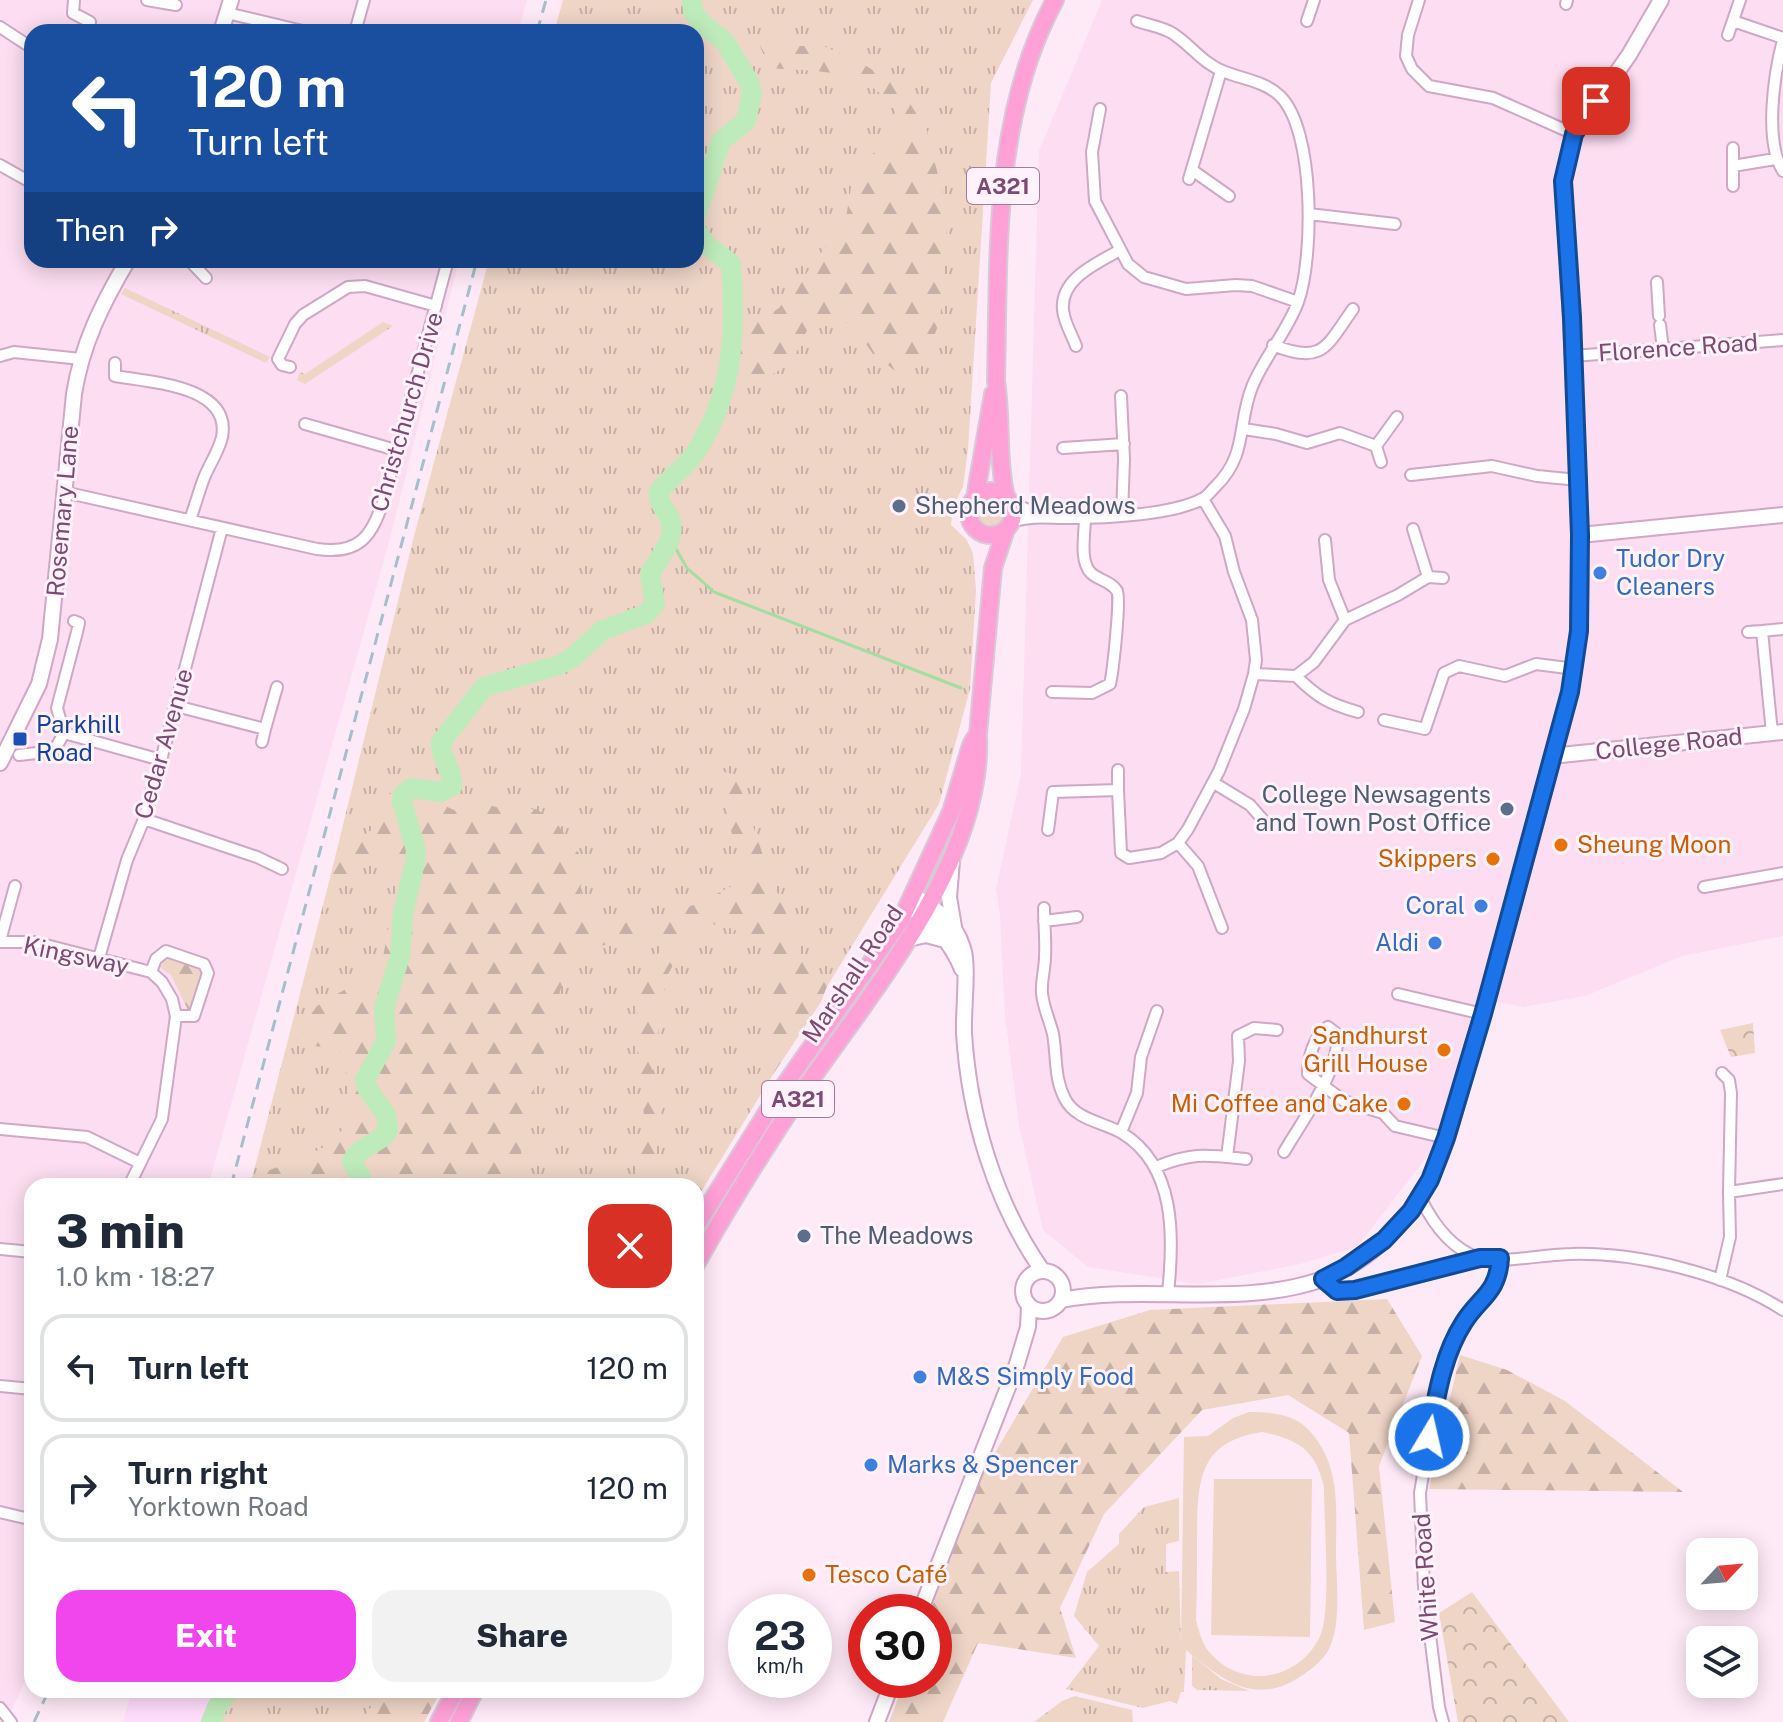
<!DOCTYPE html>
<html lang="en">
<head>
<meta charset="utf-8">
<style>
	:root { --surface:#fff; --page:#f2f2f3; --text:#1f2937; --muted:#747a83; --line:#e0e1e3; --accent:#f146ee }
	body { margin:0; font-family:"Public Sans",sans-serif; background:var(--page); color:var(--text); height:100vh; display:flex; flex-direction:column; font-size:30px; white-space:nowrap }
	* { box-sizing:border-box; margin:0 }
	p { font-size:26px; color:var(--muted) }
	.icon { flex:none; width:44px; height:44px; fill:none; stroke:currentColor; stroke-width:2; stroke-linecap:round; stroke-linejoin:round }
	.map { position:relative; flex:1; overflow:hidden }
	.panel { position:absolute; left:24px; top:1178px; width:680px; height:520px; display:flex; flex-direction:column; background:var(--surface); border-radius:24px; box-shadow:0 4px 20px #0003 }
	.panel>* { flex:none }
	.top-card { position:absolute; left:24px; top:24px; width:680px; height:244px; border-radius:24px; box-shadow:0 4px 20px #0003; background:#1a4fa0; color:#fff; overflow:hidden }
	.needle { width:52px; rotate:64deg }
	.controls { position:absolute; left:1686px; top:1538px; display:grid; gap:16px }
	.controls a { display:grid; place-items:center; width:72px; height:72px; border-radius:16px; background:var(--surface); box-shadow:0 4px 20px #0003; font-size:40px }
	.speed { position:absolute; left:728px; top:1594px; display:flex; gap:16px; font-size:40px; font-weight:700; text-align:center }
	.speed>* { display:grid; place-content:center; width:104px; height:104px; border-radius:50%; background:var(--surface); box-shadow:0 4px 20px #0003; line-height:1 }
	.speed small { font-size:20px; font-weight:400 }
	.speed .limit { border:12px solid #d22; background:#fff; color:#111 }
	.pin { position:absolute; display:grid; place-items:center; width:68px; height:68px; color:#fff; margin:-34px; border-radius:16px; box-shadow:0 4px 12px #0006 }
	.me { position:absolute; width:88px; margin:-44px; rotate:9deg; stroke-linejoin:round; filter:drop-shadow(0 0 6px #0008) }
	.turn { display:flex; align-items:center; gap:28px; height:168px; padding:0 32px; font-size:36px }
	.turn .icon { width:104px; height:104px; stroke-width:2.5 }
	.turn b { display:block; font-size:56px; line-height:68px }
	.then { display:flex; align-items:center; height:76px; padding:0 32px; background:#0003; gap:16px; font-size:30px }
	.round { display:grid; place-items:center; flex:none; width:84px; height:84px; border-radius:24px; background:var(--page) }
	.summary { display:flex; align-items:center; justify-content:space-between; height:136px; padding:0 32px }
	h1 { font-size:48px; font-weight:800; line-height:60px }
	.action { display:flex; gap:16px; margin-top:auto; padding:16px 32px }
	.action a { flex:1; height:92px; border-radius:24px; background:var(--accent); color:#fff; font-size:32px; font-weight:800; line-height:92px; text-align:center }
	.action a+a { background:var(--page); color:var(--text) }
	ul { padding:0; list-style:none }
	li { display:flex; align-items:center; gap:24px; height:108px; margin:0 16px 12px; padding:0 16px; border:4px solid var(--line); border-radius:24px }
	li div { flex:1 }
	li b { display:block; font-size:30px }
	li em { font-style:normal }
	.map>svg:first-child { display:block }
	.residential { fill:#fcddf1 }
	.commercial { fill:#ffddfc }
	.grass { fill:url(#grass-tufts) }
	.forest { fill:url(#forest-firs) }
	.park { fill:url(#park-crowns) }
	.garden { fill:#eed5c6; fill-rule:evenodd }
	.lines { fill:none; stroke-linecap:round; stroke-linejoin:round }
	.stream { stroke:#a4dda1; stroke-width:3 }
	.river { stroke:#beebbb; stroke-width:20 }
	.street-casing { stroke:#cea8c5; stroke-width:14 }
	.secondary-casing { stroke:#d1a6c7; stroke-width:18 }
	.primary-casing { stroke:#d8c9d6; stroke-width:20 }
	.street { stroke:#fff; stroke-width:10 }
	.secondary { stroke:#fff; stroke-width:14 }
	.primary { stroke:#ffa0d7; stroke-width:16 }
	.rail { stroke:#a5becb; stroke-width:3; stroke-dasharray:12 8; stroke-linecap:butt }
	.route-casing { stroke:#114b97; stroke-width:20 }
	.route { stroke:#1a73e8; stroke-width:14 }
	.service-dot { fill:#5c6f8a; stroke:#fff2fa; stroke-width:3 }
	.shop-dot { fill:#3f7fe0; stroke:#fff2fa; stroke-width:3 }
	.transit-dot { fill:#1a4fb4; stroke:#fff2fa; stroke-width:3 }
	.food-dot { fill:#e8710a; stroke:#fff2fa; stroke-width:3 }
	.labels { text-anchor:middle; stroke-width:6; stroke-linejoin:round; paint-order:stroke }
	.shield { fill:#fff2fa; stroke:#a37c9d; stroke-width:2 }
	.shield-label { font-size:22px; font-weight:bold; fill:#7c4a75 }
	.street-label { font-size:24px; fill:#7c4a75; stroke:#fff2fa }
	.service-label { font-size:24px; fill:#4e5e75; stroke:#fff2fa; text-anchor:start }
	.shop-label { font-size:24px; fill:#366cbe; stroke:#fff2fa; text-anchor:start }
	.transit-label { font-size:24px; fill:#164399; stroke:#fff2fa; text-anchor:start }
	.food-label { font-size:24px; fill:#c56008; stroke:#fff2fa; text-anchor:end }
</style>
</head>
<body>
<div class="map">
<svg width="1783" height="1722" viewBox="0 0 1783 1722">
	<defs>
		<pattern id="grass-tufts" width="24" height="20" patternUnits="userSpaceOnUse" patternTransform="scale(2)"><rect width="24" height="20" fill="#eed5c6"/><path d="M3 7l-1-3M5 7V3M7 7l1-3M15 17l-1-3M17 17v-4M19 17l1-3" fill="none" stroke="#c6afa5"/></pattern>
		<pattern id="forest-firs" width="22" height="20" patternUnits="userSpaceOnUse" patternTransform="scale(2)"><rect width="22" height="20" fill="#eed5c6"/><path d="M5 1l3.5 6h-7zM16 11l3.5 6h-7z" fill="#c6afa5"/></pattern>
		<pattern id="park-crowns" width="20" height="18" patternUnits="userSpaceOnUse" patternTransform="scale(2)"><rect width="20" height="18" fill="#eed5c6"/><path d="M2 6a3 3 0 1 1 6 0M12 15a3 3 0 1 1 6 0" fill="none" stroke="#c6afa5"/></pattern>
	</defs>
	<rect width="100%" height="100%" fill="#feeaf6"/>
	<path class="residential" d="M0,0h527l-9,32h-486v228h427l-68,275 -183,651h-176v480l-26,56h-6z
		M1102,0h681v936l-101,20 -97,40 -62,11 -28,-6 -25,20 -34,124 -79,102 -57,17 -102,20 -110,-17 -45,-37 -24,-105 -14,-110 -5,-100 -4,-26 25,-115 18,-623z"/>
	<path class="commercial" d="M132,1690h94l-12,16 -6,16h-85z"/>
	<path class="grass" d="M563,0h470l-42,83 -23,366 -5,38 -10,19 -2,19 15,14 7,14 3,37 -6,99 -31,115 -243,396v-14h-446l78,-300 86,-350 75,-276h207v-228h-142z
		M125,288l145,69 -4,6 -145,-69z
		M383,322l10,4 -88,58 -8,-4 3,-8 5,2z
		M978 511a14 14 0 1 1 28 0a14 14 0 1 1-28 0Z
		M1179,1498v43l-13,3v28l13,-1 2,75 5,4 -2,42h-3l-4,12 -7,-3 -27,7 -77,-19 33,-43 -25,-30 13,-44 32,-28v-10l25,-27z
		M1192,1655l29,24 28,12 -52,-1 -5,-4z
		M237,1690h204l-17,32h-207l4,-13z
		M1075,1696l57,14 1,12h-99l28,-21z"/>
	<path class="forest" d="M760,46h64l44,21 33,22 26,42 21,84 -8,106 -18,45 -24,7 -25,-19 -19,-27 -23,-12 -21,8c-14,34 -20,47 -57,59l-15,-6 -19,12 11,-47 49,-33 17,-20 50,-70 6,-37 12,-22 33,-20 6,-13c-24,-59 -80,-54 -134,-58z
		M724,772l12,3 32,95 19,45 13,42 29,24 -8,21 -59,89 -4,-16 9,-19 -1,-30 5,-46 -3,-23 -11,-14 -24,-14 -25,-6 -15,6 -27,49 -14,100 10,39 -11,69h-18l12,-58 -8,-91 1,-40 9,-31 17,-19 -4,-10 -28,2 -32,7 -16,-8 -12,8 -44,167 -7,39 10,34h-281l2,-9c74,-30 118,-31 88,-126 -14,-6 -25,-3 -39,-8l3,-19 13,-18 64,-38 15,-81 1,-28 -12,-6 -57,33 14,-45 22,-6 21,-14 3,-27 15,-7 51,23 32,-6 20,6 30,-1 19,12 28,38 -4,51 10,15 10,2 61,-9 46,-18 36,-20 6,-14c-4,-12 -13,-23 -17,-35 -5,-19 -8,-40 -7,-59z
		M165,955l33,10 6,7 -11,36 -5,2 -17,-35 -10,-7z
		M1387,1299l35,57 -43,110 16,156 -31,8 -15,-197 -61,-38 -86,15 -98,104 -44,94 16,50 -98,-15 -35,79h-54l16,-42h29v-68h-4l52,-137 81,-138 87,-27z
		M1460,1355l47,15 58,31 118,91 -254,-3z
		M385,1690h56l-17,32h-61l4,-10z"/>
	<path class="park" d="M1753,1023l2,30 -24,4 -11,-27z
		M1472,1592l97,130h-111l-19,-109z"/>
	<path class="garden" d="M1249,1412c25,0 49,2 65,24 27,35 22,74 22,116 0,29 6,70 -7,97 -6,12 -20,22 -31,29 -48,30 -80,-3 -117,-32l3,-209 24,-1 25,-18zM1262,1432c36,7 54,18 62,55 0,32 7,123 -3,147 -20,46 -78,57 -111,19 -8,-9 -11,-22 -14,-33 1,-27 1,-54 1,-81 1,-55 -1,-97 65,-107z
		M1214,1479h98l-2,158 -99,-2z"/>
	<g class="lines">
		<path class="stream" d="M670,539l17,29 27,24 247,96"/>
		<path class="river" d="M692,0l1,12 9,11 23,19 24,40 3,11 -6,28 -25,20 -25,75
			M366,1186l-14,-24c7,-18 27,-16 36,-32l-2,-15 -19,-27 -2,-8 21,-39 -2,-33 16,-52 3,-42 12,-52 1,-12 -14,-48 1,-7 8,-7 30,4 11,-6c2,-17 -13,-28 -11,-44l43,-55 75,-22 13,-7 31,-28 43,-16 9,-10 -5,-30c10,-18 30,-39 18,-59 -6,-9 -10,-14 -9,-24 12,-14 28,-25 38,-41 37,-58 39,-120 34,-186l-25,-20 -10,-15
			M211,1722l6,-15 13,-17"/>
		<defs>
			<path id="street" d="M74,0l-1,13 17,9
				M147,0l29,5
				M1419,0l-11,35 -2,21 6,13 17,17 64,12 81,36
				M1566,4l1,-4
				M227,13l80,19
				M1307,21l7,-21
				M1733,21l50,17
				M0,27l32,21
				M355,32l9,-32
				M1728,35l12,-35
				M1783,40c-9,34 -19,101 0,131
				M1100,109l-8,43 3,49 33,63 16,13 42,12 50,-4 16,1 46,16
				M1733,148v38
				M0,165l32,18
				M1733,166l42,-7
				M1192,170l37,26
				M1189,179l32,-108
				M1309,214l86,10
				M189,260l17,18
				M1657,282l2,34
				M1660,325l3,24
				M1273,345c50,20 53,2 80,-36
				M1076,346c-4,-11 -12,-24 -13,-36 -3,-32 35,-47 57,-60
				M0,356l14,-4 67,7
				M1573,356l210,-16
				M115,363v13c33,6 117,9 107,61 -3,14 -13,28 -18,41 -5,13 -9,28 -14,42
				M290,367l-8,-2 -4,-6 17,-35 8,-9 45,-28 17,-1 71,20
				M1121,396l3,63 -2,56
				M305,424l91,26
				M1244,429l32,5 31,9 33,-10 36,13 5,16
				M1376,446l21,-29
				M1063,448l61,-4
				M1411,475l81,-9 45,10 41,4
				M64,492l253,57c43,6 55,-13 67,-50l64,-239
				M1011,503l30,12
				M1010,522c25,-7 36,-4 60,-4 34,0 103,-3 132,-19 5,-2 9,-8 13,-12 33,-32 22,-62 37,-100 12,-30 35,-55 46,-85 16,-44 17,-172 -18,-206 -14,-14 -37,-17 -55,-24 -22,-8 -34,-27 -53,-39 -10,-6 -24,-8 -35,-12
				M1413,529l15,48
				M1325,540l4,40 16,40
				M74,621l5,2 -2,9 -20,76 7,25 97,27
				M1748,632l14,-1
				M1254,674l42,2 18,-14 31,-42 53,-25 30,-18 15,1
				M1296,676c21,21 33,28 62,36
				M1052,692l40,1 18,-9c3,-12 11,-87 7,-93 -6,-10 -19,-11 -26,-18 -12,-11 -6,-41 -6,-55
				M176,706l89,23 12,-42
				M1384,720l41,9 19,-56 15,-7 46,10 31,-12 39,5
				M1772,733l-10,-102 21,-2
				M262,742l3,-13
				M19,755l35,-4 10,-18
				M1214,783l36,22 14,16
				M1118,790v-20
				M144,819l113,38 25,12
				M1048,830l5,-38 65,-2 3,63 8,5 32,-5 17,-10 10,-14 31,-58 25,-62 10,-35 2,-14 -4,-40 -18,-48 -9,-36 -22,-37
				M1178,843l20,23 24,62
				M1704,887l79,-14
				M1044,908c0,16 2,32 1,49 0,11 -4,24 -3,36 1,14 8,28 11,41 4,23 1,44 12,65 11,21 38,23 57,34 54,33 52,104 46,160
				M1044,921l33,-4
				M0,941l15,-55
				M0,942h34l117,30 11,10 10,17 4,17 -14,103 -33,67
				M99,958l28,-98 17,-41 17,-59 61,-232
				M151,972l5,-13 10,-8 38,13 4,9 -14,43h-18
				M1398,994l85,20
				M0,1129l87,8 53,26
				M1121,1132l16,-39 4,-36 16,-46
				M1284,1152c18,-31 57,-83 53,-118l-9,-7c-14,9 -20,30 -20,47l36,27 39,12 12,13 51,12
				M1227,1157l12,-96 -1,-25 16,-8 23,2
				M1156,1167c37,-15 51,-12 90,-8
				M1729,1192l54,-8
				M1420,1197c12,25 31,52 59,61 19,6 69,-4 92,-4 65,-2 157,20 212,56
				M0,1249l32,3
				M1323,1279l14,12 18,-1 125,-32
				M1720,1280l10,-43 -1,-45 2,-99 -2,-13 -7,-7
				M0,1386l32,3
				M0,1512l25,6 7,-3
				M0,1708l11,14
				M1443,1722l-4,-15 -15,-120 -4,-94 18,-111 25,-59 32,-38 5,-27"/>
			<path id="secondary" d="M221,32l10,-32
				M1580,535l203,-20
				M1554,753l7,2 222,-23
				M0,763l39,-79 11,-45 24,-245c8,-50 28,-90 54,-134
				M952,861l-3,36 5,30
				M914,896c22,13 41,25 49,52 6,17 0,63 1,85 5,82 31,170 78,237
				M908,906c24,15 43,36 54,63
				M908,939l18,-4 19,5
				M1023 1291a20 20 0 1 1 40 0a20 20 0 1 1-40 0Z
				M1061,1300c85,-16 176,8 259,-20 41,-14 78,-47 101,-84 27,-43 37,-99 51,-148 36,-118 67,-237 98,-356 15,-70 10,-141 8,-212 -3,-100 -9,-199 -15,-299l11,-47 55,-79 32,-55
				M920,1612l97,-248 11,-37 1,-21
				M877,1722l16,-42"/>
			<path id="primary" d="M969 513a22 22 0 1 1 44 0a22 22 0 1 1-44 0Z
				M1006,497c-9,-38 -4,-77 -10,-116 3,-128 -4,-265 59,-381
				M975,498l18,-104
				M696,1226l83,-133 122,-173 50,-108 20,-67 4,-7
				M696,1264c34,-60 70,-119 109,-176 67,-97 180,-230 173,-354l15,-166 13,-39
				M439,1722l17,-32
				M459,1722l16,-32"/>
		</defs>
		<use href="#street" class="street-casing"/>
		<use href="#secondary" class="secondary-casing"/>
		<use href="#primary" class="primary-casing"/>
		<use href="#street" class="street"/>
		<use href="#secondary" class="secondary"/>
		<use href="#primary" class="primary"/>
		<path class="rail" d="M537,32l9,-32
			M231,1186l246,-926
			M34,1722l15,-32"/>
	</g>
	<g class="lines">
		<defs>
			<path id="route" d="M1429,1437c7,-38 13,-81 35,-115 16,-25 34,-29 36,-64h-20l-125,32 -18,1 -14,-12 23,-12 38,-27 27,-29 19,-31 16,-42 37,-124 87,-322 9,-61 1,-96 -8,-218 -9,-136 11,-47 22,-33"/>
		</defs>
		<use href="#route" class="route-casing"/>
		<use href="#route" class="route"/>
	</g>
	<g class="service-dot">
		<circle cx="899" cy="506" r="8"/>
		<circle cx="1507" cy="809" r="8"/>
		<circle cx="804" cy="1236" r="8"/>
	</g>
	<g class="shop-dot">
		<circle cx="1600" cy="573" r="8"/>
		<circle cx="1481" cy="906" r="8"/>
		<circle cx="1435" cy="943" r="8"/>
		<circle cx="920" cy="1377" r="8"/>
		<circle cx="871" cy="1465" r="8"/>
	</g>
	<rect class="transit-dot" x="12" y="731" width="16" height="16" rx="4"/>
	<g class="food-dot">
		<circle cx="1561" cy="845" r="8"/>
		<circle cx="1493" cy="859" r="8"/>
		<circle cx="1444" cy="1050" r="8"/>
		<circle cx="1404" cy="1104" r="8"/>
		<circle cx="809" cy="1575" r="8"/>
	</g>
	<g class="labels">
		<g class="shield">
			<rect x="967" y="168" width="72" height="36" rx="6"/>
			<rect x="762" y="1081" width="72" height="36" rx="6"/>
		</g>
		<g class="shield-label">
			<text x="1003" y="194">A321</text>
			<text x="798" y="1107">A321</text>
		</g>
		<g class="street-label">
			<text transform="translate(1678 348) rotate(-4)" y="8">Florence Road</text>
			<text transform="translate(407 412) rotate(-74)" y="8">Christchurch Drive</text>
			<text transform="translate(63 511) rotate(-85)" y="8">Rosemary Lane</text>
			<text transform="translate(164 744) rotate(-74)" y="8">Cedar Avenue</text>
			<text transform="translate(1669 744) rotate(-6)" y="8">College Road</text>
			<text transform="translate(76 956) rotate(12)" y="8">Kingsway</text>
			<text transform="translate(853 974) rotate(-56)" y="8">Marshall Road</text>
			<text transform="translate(1426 1577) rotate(-94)" y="8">White Road</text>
		</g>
		<g class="service-label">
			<text x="915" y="514">Shepherd Meadows</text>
			<text x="1491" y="803" text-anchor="end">College Newsagents<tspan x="1491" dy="28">and Town Post Office</tspan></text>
			<text x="820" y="1244">The Meadows</text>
		</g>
		<g class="shop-label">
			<text x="1616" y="567">Tudor Dry<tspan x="1616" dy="28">Cleaners</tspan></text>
			<text x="1465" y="914" text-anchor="end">Coral</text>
			<text x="1419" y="951" text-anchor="end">Aldi</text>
			<text x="936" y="1385">M&amp;S Simply Food</text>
			<text x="887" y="1473">Marks &amp; Spencer</text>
		</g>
		<g class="transit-label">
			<text x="36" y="733">Parkhill<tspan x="36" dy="28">Road</tspan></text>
		</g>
		<g class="food-label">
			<text x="1577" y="853" text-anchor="start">Sheung Moon</text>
			<text x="1477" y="867">Skippers</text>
			<text x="1428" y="1044">Sandhurst<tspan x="1428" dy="28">Grill House</tspan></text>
			<text x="1388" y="1112">Mi Coffee and Cake</text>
			<text x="825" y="1583" text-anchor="start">Tesco Café</text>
		</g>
	</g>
</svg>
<div class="controls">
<a><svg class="needle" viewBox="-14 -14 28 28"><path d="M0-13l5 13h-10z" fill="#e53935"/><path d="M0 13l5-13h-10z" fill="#747a83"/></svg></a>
<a><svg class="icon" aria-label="layers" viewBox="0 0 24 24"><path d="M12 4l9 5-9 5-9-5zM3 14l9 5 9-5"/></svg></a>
</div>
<div class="speed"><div>23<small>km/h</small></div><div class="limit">30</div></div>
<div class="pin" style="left:1596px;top:101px;background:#d93025"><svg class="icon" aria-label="arrive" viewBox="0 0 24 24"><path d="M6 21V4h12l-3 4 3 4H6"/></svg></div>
<svg class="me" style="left:1429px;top:1437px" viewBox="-20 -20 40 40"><circle r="17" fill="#1a73e8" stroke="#fff" stroke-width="3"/><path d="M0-11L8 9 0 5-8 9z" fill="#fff"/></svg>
<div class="top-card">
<div class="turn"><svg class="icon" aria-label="left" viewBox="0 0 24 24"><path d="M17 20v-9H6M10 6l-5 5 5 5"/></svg><div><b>120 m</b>Turn left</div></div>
<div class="then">Then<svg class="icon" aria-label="right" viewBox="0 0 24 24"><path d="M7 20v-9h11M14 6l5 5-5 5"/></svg></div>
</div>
<section class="panel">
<div class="summary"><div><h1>3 min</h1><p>1.0 km · 18:27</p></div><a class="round" style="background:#d93025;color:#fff"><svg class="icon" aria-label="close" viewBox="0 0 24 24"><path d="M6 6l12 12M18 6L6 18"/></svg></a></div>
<ul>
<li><svg class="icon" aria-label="left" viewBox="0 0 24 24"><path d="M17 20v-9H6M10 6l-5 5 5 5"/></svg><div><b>Turn left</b></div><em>120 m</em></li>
<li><svg class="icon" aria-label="right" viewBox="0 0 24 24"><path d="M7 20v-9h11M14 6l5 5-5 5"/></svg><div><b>Turn right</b><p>Yorktown Road</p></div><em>120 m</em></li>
</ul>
<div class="action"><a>Exit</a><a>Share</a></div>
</section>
</div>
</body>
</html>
